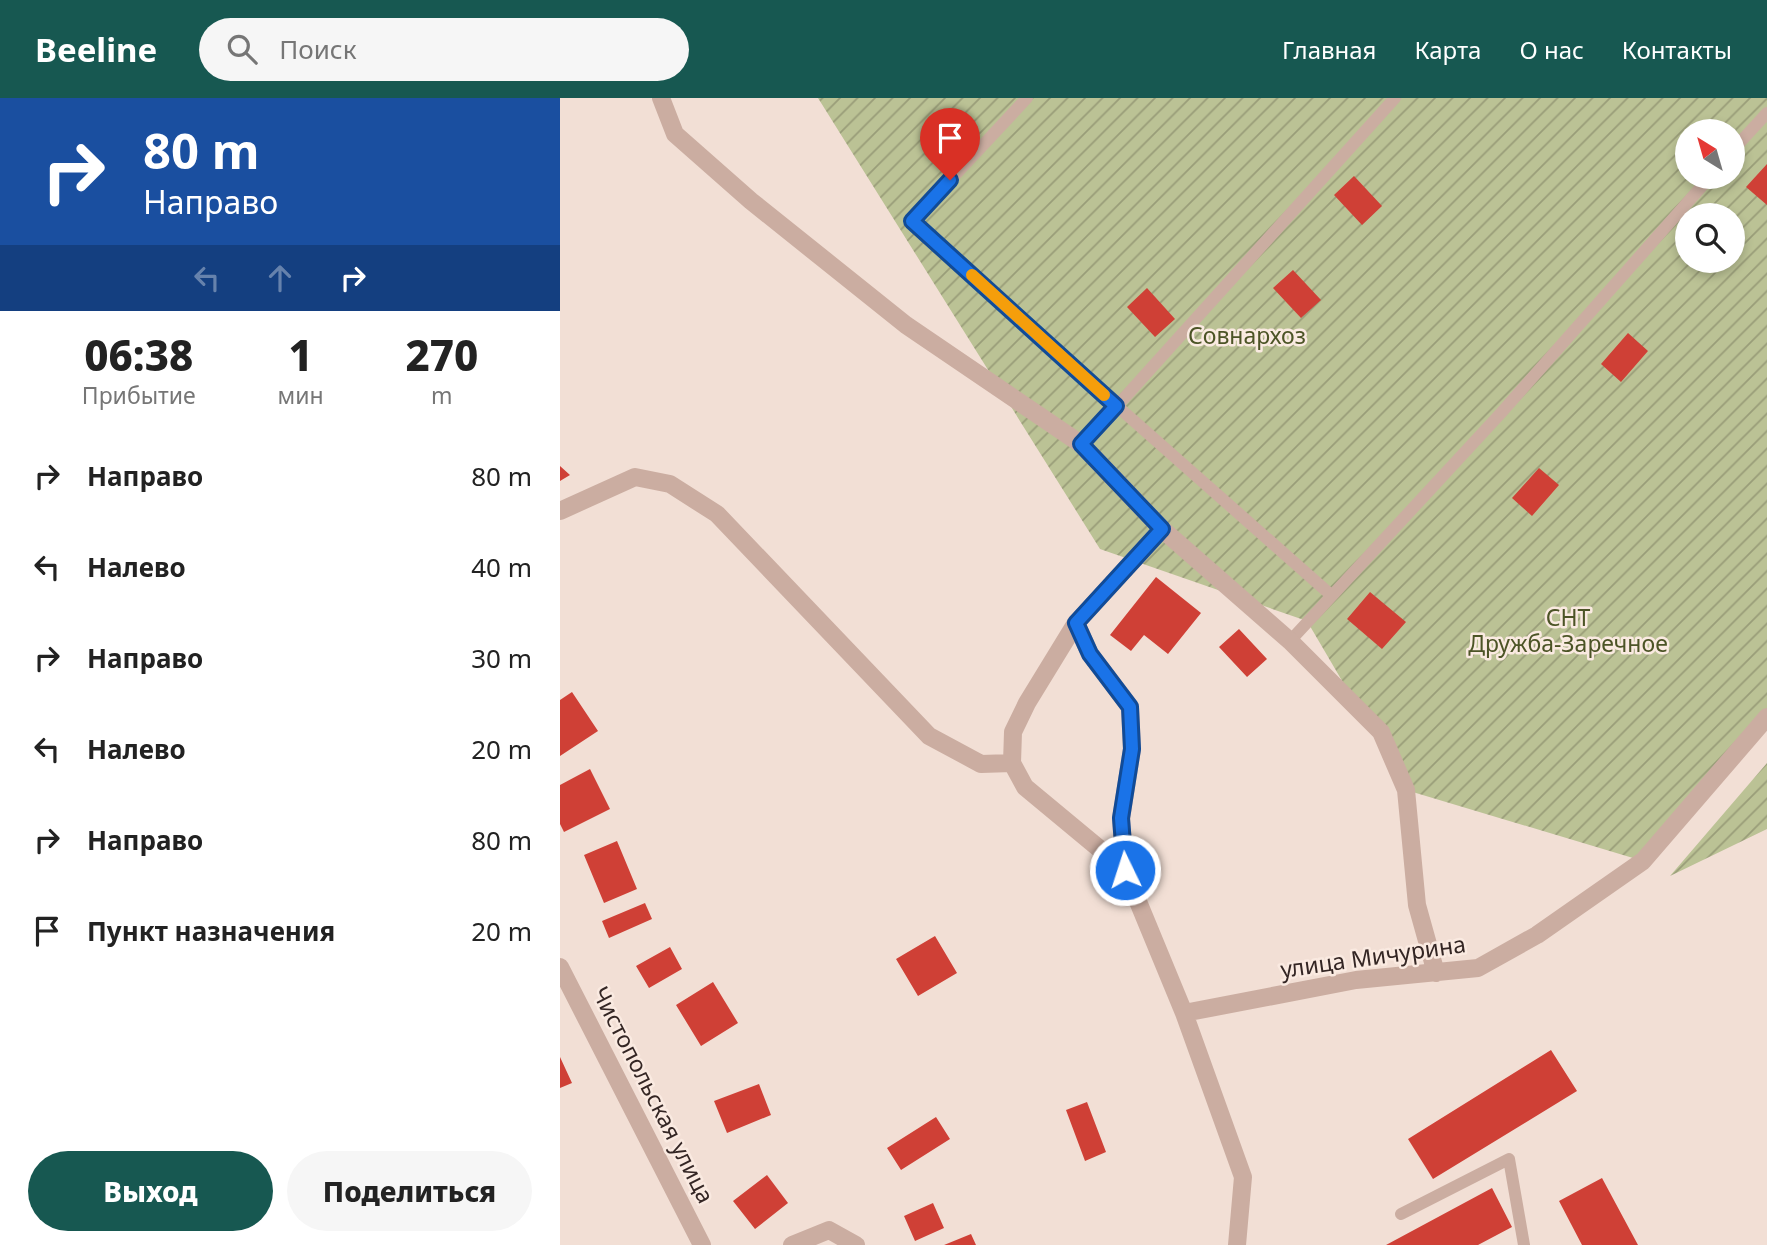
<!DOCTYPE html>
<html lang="ru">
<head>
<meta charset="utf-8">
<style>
	:root { --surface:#fff; --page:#f6f6f6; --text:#222; --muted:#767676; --accent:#175851 }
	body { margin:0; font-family:"Noto Sans",sans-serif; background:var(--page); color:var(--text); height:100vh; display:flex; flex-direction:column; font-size:26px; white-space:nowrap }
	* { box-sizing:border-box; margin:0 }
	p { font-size:23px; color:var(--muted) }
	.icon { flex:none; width:38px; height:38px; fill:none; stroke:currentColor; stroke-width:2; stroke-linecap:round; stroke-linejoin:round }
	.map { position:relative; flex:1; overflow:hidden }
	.side { display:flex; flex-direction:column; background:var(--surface); width:560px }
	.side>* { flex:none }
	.banner { background:#1a4fa0; color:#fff; overflow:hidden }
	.needle { width:46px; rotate:323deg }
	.fabs { position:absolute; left:1115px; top:21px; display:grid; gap:14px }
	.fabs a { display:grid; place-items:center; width:70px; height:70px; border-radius:50%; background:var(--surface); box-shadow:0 4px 10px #0003; font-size:35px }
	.pin { position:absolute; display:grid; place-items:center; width:60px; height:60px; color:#fff; margin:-72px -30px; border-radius:50% 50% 50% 0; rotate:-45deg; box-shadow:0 0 7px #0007 }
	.pin .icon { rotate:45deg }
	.me { position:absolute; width:77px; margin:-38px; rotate:356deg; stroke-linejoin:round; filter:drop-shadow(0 0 5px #0008) }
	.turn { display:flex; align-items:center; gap:24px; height:147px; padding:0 28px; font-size:32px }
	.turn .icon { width:91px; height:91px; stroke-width:2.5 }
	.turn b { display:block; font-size:49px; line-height:60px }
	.lanes { display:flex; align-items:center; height:66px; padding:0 28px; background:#0003; justify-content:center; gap:35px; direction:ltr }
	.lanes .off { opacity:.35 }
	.eta { display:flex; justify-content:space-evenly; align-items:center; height:119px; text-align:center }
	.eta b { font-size:42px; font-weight:800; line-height:49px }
	.primary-button { display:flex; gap:14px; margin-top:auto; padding:14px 28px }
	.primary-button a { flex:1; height:80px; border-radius:42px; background:var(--accent); color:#fff; font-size:28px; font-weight:800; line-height:80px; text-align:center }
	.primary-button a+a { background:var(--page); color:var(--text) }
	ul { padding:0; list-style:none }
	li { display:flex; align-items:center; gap:21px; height:91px; padding:0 28px }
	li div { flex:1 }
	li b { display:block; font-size:26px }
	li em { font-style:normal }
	header { display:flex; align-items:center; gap:42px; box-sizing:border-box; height:98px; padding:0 35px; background:var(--accent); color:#fff }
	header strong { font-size:33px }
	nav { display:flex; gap:38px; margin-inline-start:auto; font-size:24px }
	.search { width:490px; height:63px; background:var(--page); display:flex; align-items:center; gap:18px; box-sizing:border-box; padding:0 24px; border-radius:38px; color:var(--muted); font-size:26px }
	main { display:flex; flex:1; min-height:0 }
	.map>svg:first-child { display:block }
	.garden { fill:url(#garden-furrows); fill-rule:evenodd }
	.building { fill:#cf4036 }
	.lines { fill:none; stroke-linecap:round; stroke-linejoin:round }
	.service { stroke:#cbada1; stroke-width:12 }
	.minor { stroke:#cbada1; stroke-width:18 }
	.tertiary { stroke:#cbada1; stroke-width:18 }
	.route-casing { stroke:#114b97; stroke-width:18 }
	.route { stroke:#1a73e8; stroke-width:12 }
	.slow { stroke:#f59e0b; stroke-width:12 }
	.labels { text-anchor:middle; stroke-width:5; stroke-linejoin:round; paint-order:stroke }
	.park-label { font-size:23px; fill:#4c5426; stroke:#faeae1 }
	.street-label { font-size:23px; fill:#342624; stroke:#faeae1 }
</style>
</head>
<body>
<header>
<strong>Beeline</strong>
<div class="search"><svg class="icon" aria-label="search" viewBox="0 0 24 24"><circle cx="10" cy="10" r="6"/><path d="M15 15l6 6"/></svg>Поиск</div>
<nav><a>Главная</a><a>Карта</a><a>О нас</a><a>Контакты</a></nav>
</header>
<main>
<section class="side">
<div class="banner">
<div class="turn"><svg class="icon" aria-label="right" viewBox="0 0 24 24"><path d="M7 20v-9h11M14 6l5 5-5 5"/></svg><div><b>80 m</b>Направо</div></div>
<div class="lanes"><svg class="icon off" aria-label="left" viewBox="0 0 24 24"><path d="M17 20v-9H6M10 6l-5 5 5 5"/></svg><svg class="icon off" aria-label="ahead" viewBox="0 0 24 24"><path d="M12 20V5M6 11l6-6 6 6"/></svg><svg class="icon" aria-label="right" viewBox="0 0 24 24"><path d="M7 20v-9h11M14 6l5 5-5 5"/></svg></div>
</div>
<div class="eta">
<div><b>06:38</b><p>Прибытие</p></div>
<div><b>1</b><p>мин</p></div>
<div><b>270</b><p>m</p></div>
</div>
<ul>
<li><svg class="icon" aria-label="right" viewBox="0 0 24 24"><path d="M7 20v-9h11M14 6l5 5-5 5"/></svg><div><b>Направо</b></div><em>80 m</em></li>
<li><svg class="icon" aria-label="left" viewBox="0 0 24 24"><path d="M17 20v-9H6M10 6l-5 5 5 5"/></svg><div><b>Налево</b></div><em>40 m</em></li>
<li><svg class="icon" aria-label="right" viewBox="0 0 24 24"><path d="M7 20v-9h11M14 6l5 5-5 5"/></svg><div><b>Направо</b></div><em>30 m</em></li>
<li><svg class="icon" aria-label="left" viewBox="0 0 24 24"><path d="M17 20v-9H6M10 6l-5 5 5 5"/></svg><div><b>Налево</b></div><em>20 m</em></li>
<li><svg class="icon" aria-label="right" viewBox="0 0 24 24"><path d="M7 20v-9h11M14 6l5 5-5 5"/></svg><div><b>Направо</b></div><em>80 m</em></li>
<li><svg class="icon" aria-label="arrive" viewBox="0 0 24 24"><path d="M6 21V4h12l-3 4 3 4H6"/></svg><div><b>Пункт назначения</b></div><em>20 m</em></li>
</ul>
<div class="primary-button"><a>Выход</a><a>Поделиться</a></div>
</section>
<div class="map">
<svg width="1207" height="1147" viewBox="0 0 1207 1147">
	<defs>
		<pattern id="garden-furrows" width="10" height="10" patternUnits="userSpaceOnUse" patternTransform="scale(1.75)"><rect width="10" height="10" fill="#bbc295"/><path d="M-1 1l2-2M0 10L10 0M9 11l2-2" fill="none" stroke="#999d79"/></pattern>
	</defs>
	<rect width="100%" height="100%" fill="#f2dfd5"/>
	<path class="garden" d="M258,0h949v620l-124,143 -237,-71 -99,-169 -207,-72zM1127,33h45v46h-45zM1127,117h45v46h-45z
		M1207,665v66l-97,47z"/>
	<path class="building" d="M1207,66v41l-21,-18z
		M794,78l28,30 -20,19 -28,-30z
		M733,172l28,30 -20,18 -28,-30z
		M587,190l28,31 -20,18 -28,-30z
		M1068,235l20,18 -27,31 -20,-18z
		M0,368l10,9 -10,6z
		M979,370l20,17 -27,31 -20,-18z
		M596,479l45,36 -33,41 -24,-19 -13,16 -21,-16z
		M810,494l36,30 -24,27 -35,-30z
		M679,531l28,30 -20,18 -28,-30z
		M12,594l26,39 -38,25v-56z
		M30,671l20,40 -46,23 -4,-8v-39z
		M57,743l20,48 -33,14 -20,-48z
		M85,805l7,16 -43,19 -7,-17z
		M375,838l22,37 -39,23 -22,-37z
		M110,849l12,22 -33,19 -13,-22z
		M153,884l25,41 -37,23 -25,-41z
		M991,952l26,41 -144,88 -25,-40z
		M0,959l12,26 -12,5z
		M199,986l12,31 -44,18 -13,-32z
		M527,1004l19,50 -21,9 -19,-51z
		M376,1019l14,22 -49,31 -14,-22z
		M207,1077l21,28 -33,26 -22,-28z
		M1042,1080l36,67h-56l-23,-44z
		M932,1090l20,39 -34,18h-92z
		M373,1105l11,25 -29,13 -11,-25z
		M411,1136l5,11h-32z"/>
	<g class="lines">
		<path class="service" d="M467,0l-115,123 205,185 278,-308
			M1172,53l35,-38
			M521,346l36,-38 214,189
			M730,543l211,-228 209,-236
			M841,1116l108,-55 15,86"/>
		<path class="minor" d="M101,0l14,36 76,67 155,124 175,119 81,85 -86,94 -49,80 -14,29 -1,31 13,24 100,83 59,143 59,164 -6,68
			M0,413l75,-34 35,7 47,30 212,222 52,28 31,-1
			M602,431l128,112 91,91 25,58 11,115 19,68
			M516,525l14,31 40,53 2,42 -11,70 4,51
			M624,915l172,-33 122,-12 59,-33 106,-74 124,-144
			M232,1147l37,-15 27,15"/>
		<path class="tertiary" d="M0,869l142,278"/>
	</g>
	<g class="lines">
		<defs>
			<path id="route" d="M390,82l-38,41 204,185 -35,38 81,85 -86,94 14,31 40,53 2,42 -11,69 4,52"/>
		</defs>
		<use href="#route" class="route-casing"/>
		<use href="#route" class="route"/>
		<path class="slow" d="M412,177l132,120"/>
	</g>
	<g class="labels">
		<g class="park-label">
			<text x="687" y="246">Совнархоз</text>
			<text x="1008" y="528">СНТ<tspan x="1008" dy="26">Дружба-Заречное</tspan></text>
		</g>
		<g class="street-label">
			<text transform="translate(813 859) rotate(-8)" y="8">улица Мичурина</text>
			<text transform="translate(93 997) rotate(63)" y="8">Чистопольская улица</text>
		</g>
	</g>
</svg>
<div class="fabs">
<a><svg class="needle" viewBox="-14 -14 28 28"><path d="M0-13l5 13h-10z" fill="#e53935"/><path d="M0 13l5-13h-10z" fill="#767676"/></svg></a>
<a><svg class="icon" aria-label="search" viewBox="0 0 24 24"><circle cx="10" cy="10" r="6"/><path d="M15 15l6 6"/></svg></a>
</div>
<div class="pin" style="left:390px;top:82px;background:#d93025"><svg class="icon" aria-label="arrive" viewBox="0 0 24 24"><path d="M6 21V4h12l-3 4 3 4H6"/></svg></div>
<svg class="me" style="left:565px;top:772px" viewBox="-20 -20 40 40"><circle r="17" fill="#1a73e8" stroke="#fff" stroke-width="3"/><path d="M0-11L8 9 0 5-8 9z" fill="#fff"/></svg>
</div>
</main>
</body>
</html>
